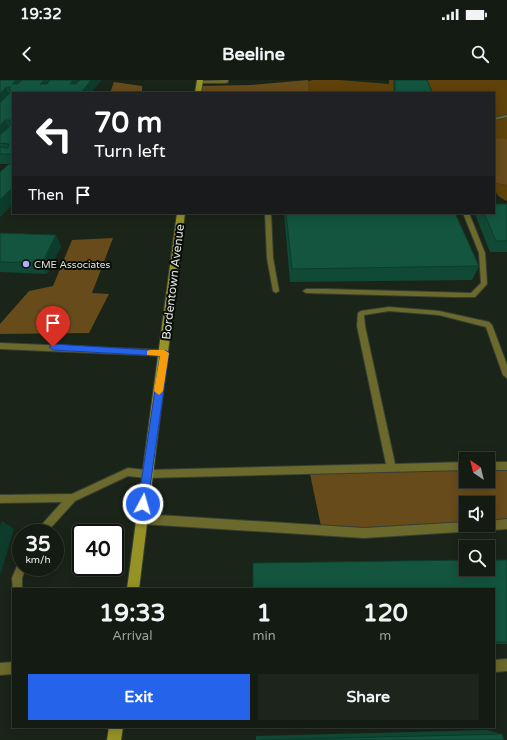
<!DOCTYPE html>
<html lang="en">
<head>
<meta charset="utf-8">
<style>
	:root { --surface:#141b12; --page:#1d241b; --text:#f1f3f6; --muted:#9da19f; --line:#333932; --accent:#2563eb }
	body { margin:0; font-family:"Varela Round",sans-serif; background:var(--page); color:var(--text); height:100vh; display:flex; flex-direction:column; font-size:15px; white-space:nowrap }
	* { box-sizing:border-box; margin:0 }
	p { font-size:13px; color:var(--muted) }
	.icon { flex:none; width:22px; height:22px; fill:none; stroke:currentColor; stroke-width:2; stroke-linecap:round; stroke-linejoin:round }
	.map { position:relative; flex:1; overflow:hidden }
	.side { position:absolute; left:12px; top:508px; width:483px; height:140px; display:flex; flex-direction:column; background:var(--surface); border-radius:0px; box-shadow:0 2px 10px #0003,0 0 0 1px var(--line) }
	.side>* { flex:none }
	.hud { position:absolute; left:12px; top:12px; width:483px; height:122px; border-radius:0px; box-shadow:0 2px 10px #0003,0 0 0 1px var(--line); background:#202124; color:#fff; overflow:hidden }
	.needle { width:26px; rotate:325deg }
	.buttons { position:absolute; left:459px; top:372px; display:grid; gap:8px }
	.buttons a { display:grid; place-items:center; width:36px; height:36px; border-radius:0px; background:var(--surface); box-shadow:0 2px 10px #0003,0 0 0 1px var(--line); font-size:20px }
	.speed { position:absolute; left:12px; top:444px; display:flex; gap:8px; font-size:20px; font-weight:700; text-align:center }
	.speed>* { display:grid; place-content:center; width:52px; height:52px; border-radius:50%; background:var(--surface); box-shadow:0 2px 10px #0003,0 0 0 1px var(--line); line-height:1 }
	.speed small { font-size:10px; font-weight:400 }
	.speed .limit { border:2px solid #111; border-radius:6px; background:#fff; color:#111 }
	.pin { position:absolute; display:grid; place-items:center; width:34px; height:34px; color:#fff; margin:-41px -17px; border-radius:50% 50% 50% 0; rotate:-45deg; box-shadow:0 0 4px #0007 }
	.pin .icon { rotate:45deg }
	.me { position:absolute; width:44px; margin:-22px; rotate:6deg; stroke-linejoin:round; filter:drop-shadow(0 0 3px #0008) }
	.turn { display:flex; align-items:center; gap:14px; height:84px; padding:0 16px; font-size:18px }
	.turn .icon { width:52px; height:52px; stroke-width:2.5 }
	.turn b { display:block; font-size:28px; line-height:34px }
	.then { display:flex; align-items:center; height:38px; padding:0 16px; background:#0003; gap:8px; font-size:15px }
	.eta { display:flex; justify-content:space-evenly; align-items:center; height:68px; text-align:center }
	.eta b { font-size:24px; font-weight:700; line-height:28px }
	.action { display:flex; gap:8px; margin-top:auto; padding:8px 16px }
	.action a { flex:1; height:46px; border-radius:0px; background:var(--accent); color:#fff; font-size:16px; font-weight:700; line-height:46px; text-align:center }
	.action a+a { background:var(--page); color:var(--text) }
	.status { display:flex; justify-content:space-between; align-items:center; height:28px; padding:0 20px; background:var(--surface); direction:ltr }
	.status svg { height:11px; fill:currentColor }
	header { display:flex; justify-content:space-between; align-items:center; height:52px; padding:0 16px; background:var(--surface); font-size:18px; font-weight:700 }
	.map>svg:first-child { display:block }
	.green { fill:#5f420a }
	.forest { fill:#674b1b; fill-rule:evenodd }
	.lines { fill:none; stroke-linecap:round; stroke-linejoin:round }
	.lane-casing { stroke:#363f34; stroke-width:2 }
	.secondary-casing { stroke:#363f34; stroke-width:2 }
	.lane { fill:#6b692c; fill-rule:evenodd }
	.secondary { fill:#969225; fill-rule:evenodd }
	.wall { fill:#104936 }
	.shaded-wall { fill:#0d3c2c }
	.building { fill:#13553f; stroke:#0d3c2c }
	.route { fill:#2563eb; stroke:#184099 }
	.slow { fill:#f59e0b }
	.poi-dot { fill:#aeaefa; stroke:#080c07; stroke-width:1.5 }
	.labels { text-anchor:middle; stroke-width:4; stroke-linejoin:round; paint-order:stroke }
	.far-poi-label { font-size:10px; fill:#dfe5dd; stroke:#080c07; text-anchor:start }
	.street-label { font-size:12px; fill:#dfe5dd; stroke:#080c07 }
</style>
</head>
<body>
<div class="status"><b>19:32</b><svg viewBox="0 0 49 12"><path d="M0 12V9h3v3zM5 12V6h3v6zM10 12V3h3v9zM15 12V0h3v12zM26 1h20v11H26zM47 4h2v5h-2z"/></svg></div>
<header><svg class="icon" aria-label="back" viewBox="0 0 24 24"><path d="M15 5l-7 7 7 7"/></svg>Beeline<svg class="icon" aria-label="search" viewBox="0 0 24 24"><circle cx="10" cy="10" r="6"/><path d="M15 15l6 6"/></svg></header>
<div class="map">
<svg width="507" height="660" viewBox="0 0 507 660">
	<rect width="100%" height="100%" fill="#1b2418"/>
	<path class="green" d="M313,0h26l50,4v-4h118v62l-13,-2v-47h-198l4,-10z
		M494,103l13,2v16c-8,-3 -13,-8 -13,-18z"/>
	<path class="forest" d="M308,0v13h-110l1,-7 51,-1z
		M114,2l28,4v7h-32z
		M494,58l13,1v46l-13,-2z
		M113,158l-21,55 17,1 -20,39 -89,1v-10l29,-33 24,-5 19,-46z
		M466,386v15h22v-15h19v58l-185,7 -13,-62zM466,423h22v22h-22z"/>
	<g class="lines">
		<defs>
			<path id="lane" d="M224,0h4v2l-2,1h-27l-2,-1 2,-1z
				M507,35v2l-13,3v-2z
				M265,133h6l2,45 6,33 -3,2 -3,-2 -6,-33z
				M463,133h6l16,40 2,31 -12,13h-23l-146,-4 -3,-2 3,-2h21l144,4 10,-10 -2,-30z
				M389,227l50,4 50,11 3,3 15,40v13l-4,-3 -17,-48 -47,-12 -50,-4 -25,4 1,11 30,138 71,-2v8l-320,8 -18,-2 -53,25 -29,32h-11l2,-3 25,-28 -62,1v-8l72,-1 56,-26 18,2 240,-6 -29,-138 1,-13 3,-2z
				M0,263l164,7 4,3 -4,3 -164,-7z
				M488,382h19v8h-19z
				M142,434l222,14 102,-6v3h22v-4l19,-2v10l-143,9 -222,-14 -3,-2 -2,-3 2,-3z
				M21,482v5h5l-4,11v11h-9v3l-1,-14 6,-14z
				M507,579v12l-13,1v-12z
				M13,582v12l-13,1v-12z"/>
			<path id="secondary" d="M197,0h6l-2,13h-6z
				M177,133h8l-46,376h-12z
				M109,647h14l-2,13h-14z"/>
		</defs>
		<use href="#lane" class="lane-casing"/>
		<use href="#secondary" class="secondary-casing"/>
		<use href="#lane" class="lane"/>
		<use href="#secondary" class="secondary"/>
	</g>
	<path class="wall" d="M0,0h101l-10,13h-78v71h-13z
		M393,0h34l5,12 -1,1h-38z
		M507,124v48h-17l-15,-38 1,-1h18z
		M284,133h171l24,53 -7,14 -182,2z
		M0,154l61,12 -14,28 -47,-2z
		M507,480v84h-13v-55z
		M487,650l15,4 -246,6v-4z"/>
	<path class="shaded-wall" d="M16,0h11l-10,13 -5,-9z
		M44,0h11l-10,13 -5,-9z
		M73,0h10l-9,13 -4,-9z
		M91,0h10l-10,13h-10z
		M6,7l4,10 -10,12v-15z
		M5,40l5,10 -10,12v-16z
		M13,107v17l-13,13v-17z
		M56,155l5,11 -14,28 -5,-11z
		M2,441l12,8 -14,47v-50z"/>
	<path class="building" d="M0,0h16l-4,4h6l4,-4h22l-4,4h7l3,-4h23l-3,4h6l4,-4h11l-10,13h-68v61h-13v-7l8,1 1,-4 -9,-1v-8l10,-9v-6h-5l-5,6v-23l10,-10v-6h-4l-6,7z
		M395,0h32l5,12 -10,-1v2h-27z
		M9,84l4,1v22l-13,13v-28z
		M494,124h13v37h-11l-12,-28h10z
		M286,133h169l24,53 -187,3z
		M0,153l56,2 -14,28 -42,-1z
		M466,480v9h22v-9h19v82h-13v-53h-241v-26z
		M502,654l2,6h-243z"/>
	<path class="route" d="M53,264l114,7 2,2 -22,155 -4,1 -3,-1 -2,-4 22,-148 -107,-6 -4,-3z"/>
	<path class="slow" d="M150,270h14l5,3 -6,38 -4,4 -5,-4 6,-35 -13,-1v-4z"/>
	<circle class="poi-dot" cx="26" cy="184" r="4"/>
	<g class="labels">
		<g class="far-poi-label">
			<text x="34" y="188">CME Associates</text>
		</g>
		<g class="street-label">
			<text transform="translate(173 202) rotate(-83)" y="4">Bordentown Avenue</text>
		</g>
	</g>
</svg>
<div class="buttons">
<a><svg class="needle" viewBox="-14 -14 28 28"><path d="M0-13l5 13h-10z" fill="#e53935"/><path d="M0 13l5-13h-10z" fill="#9da19f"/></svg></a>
<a><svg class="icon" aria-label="sound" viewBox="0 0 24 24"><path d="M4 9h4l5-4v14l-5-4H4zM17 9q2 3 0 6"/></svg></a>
<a><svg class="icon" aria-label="search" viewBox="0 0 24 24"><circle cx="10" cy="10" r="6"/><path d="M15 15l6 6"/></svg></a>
</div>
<div class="speed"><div>35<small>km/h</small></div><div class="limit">40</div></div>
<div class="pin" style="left:53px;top:267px;background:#d93025"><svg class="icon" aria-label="arrive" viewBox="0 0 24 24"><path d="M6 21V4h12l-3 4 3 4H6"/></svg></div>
<svg class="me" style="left:143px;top:424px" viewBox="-20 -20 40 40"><circle r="17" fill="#2563eb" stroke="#fff" stroke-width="3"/><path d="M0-11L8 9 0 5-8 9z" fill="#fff"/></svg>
<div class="hud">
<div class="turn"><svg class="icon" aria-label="left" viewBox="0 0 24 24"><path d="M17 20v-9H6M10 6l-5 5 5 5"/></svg><div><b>70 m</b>Turn left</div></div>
<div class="then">Then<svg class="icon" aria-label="arrive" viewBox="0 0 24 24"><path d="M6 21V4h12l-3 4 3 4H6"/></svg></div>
</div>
<section class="side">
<div class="eta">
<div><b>19:33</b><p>Arrival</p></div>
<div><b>1</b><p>min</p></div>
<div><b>120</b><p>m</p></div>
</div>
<div class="action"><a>Exit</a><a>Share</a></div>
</section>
</div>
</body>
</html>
